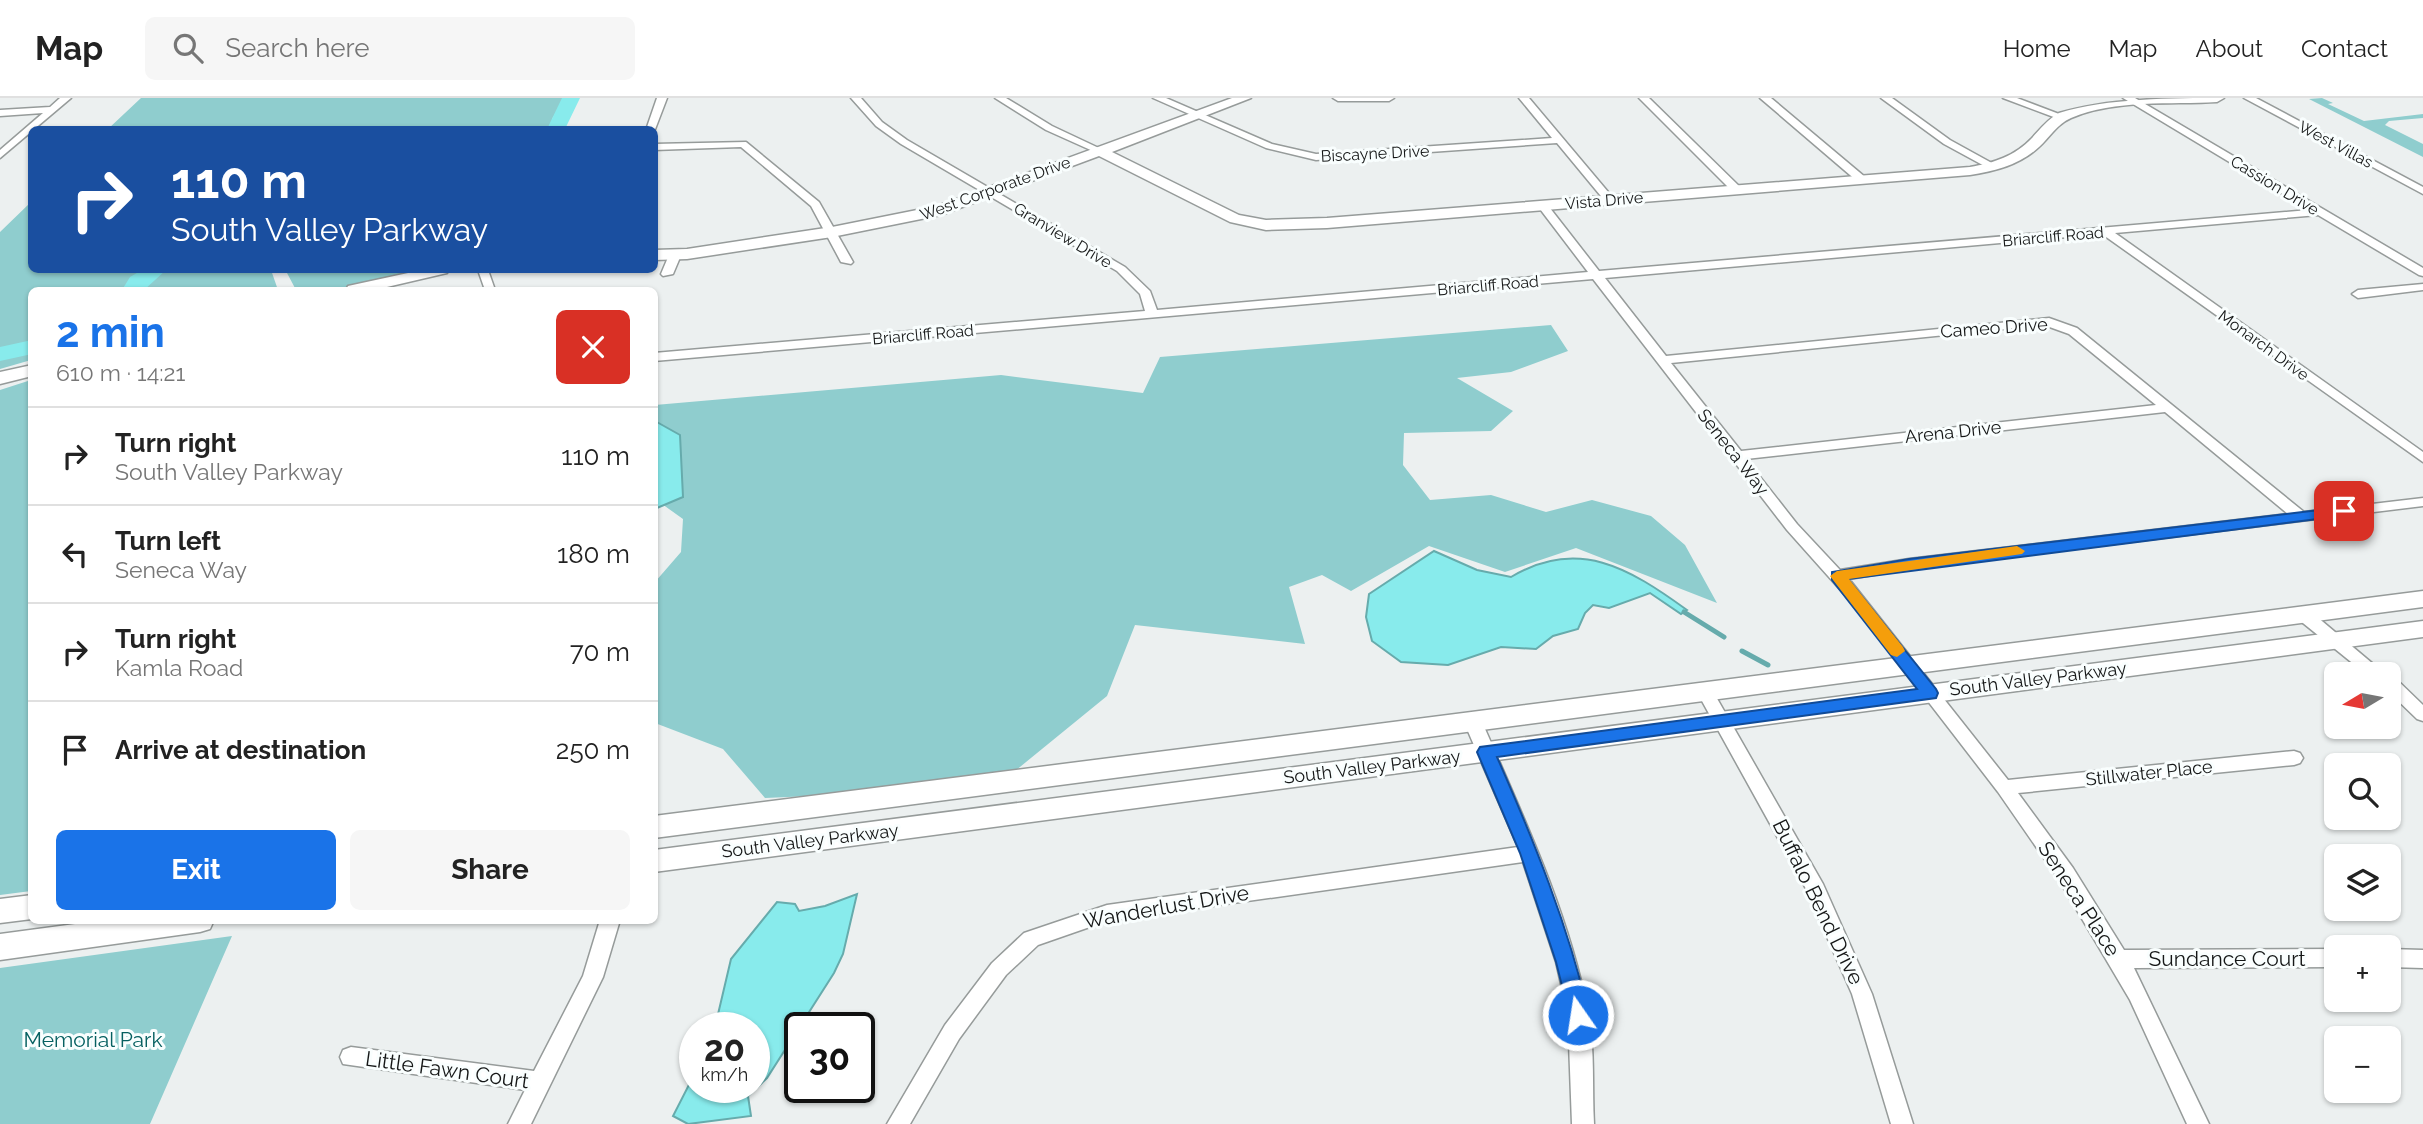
<!DOCTYPE html>
<html lang="en">
<head>
<meta charset="utf-8">
<style>
	:root { --surface:#fff; --page:#f6f6f6; --text:#222; --muted:#767676; --line:#e0e0e0; --accent:#1a73e8 }
	body { margin:0; font-family:Raleway,sans-serif; background:var(--page); color:var(--text); height:100vh; display:flex; flex-direction:column; font-size:26px; white-space:nowrap }
	* { box-sizing:border-box; margin:0 }
	p { font-size:23px; color:var(--muted) }
	.icon { flex:none; width:38px; height:38px; fill:none; stroke:currentColor; stroke-width:2; stroke-linecap:round; stroke-linejoin:round }
	.map { position:relative; flex:1; overflow:hidden }
	.drawer { position:absolute; left:28px; top:189px; width:630px; height:637px; display:flex; flex-direction:column; background:var(--surface); border-radius:10px; box-shadow:0 2px 5px #0004 }
	.drawer>* { flex:none }
	.guide { position:absolute; left:28px; top:28px; width:630px; height:147px; border-radius:10px; box-shadow:0 2px 5px #0004; background:#1a4fa0; color:#fff; overflow:hidden }
	.needle { width:46px; rotate:260deg }
	.tools { position:absolute; left:2324px; top:564px; display:grid; gap:14px }
	.tools a { display:grid; place-items:center; width:77px; height:77px; border-radius:10px; background:var(--surface); box-shadow:0 2px 5px #0004; font-size:35px }
	.speed { position:absolute; left:679px; top:914px; display:flex; gap:14px; font-size:35px; font-weight:700; text-align:center }
	.speed>* { display:grid; place-content:center; width:91px; height:91px; border-radius:50%; background:var(--surface); box-shadow:0 2px 5px #0004; line-height:1 }
	.speed small { font-size:18px; font-weight:400 }
	.speed .limit { border:4px solid #111; border-radius:10px; background:#fff; color:#111 }
	.pin { position:absolute; display:grid; place-items:center; width:60px; height:60px; color:#fff; margin:-30px; border-radius:14px; box-shadow:0 4px 10px #0006 }
	.me { position:absolute; width:77px; margin:-38px; rotate:347deg; stroke-linejoin:round; filter:drop-shadow(0 0 5px #0008) }
	.turn { display:flex; align-items:center; gap:24px; height:147px; padding:0 28px; font-size:32px }
	.turn .icon { width:91px; height:91px; stroke-width:2.5 }
	.turn b { display:block; font-size:49px; line-height:60px }
	.round { display:grid; place-items:center; flex:none; width:74px; height:74px; border-radius:10px; background:var(--page) }
	.headline { display:flex; align-items:center; justify-content:space-between; height:119px; padding:0 28px }
	h1 { font-size:42px; font-weight:700; line-height:52px; color:var(--accent) }
	.primary-button { display:flex; gap:14px; margin-top:auto; padding:14px 28px }
	.primary-button a { flex:1; height:80px; border-radius:10px; background:var(--accent); color:#fff; font-size:28px; font-weight:700; line-height:80px; text-align:center }
	.primary-button a+a { background:var(--page); color:var(--text) }
	ul { padding:0; list-style:none }
	li { display:flex; align-items:center; gap:21px; height:98px; padding:0 28px; border-top:2px solid var(--line) }
	li div { flex:1 }
	li b { display:block; font-size:26px }
	li em { font-style:normal }
	header { display:flex; align-items:center; gap:42px; box-sizing:border-box; height:98px; padding:0 35px; background:var(--surface); border-bottom:2px solid var(--line) }
	header strong { font-size:33px }
	nav { display:flex; gap:38px; margin-inline-start:auto; font-size:24px }
	.search { width:490px; height:63px; background:var(--page); display:flex; align-items:center; gap:18px; box-sizing:border-box; padding:0 24px; border-radius:10px; color:var(--muted); font-size:26px }
	.map>svg:first-child { display:block }
	.green { fill:#8fcdce }
	.water { fill:#88ebec; stroke:#66abac; stroke-width:2 }
	.lines { fill:none; stroke-linecap:round; stroke-linejoin:round }
	.stream { stroke:#66abac; stroke-width:5 }
	.river { fill:#88ebec; fill-rule:evenodd }
	.street-casing { stroke:#969b9a; stroke-width:3 }
	.secondary-casing { stroke:#969b9a; stroke-width:3 }
	.street { fill:#fff; fill-rule:evenodd }
	.secondary { fill:#fff; fill-rule:evenodd }
	.route { fill:#1a73e8; stroke:#114b97; stroke-width:2 }
	.slow { fill:#f59e0b }
	.labels { text-anchor:middle; stroke-width:6; stroke-linejoin:round; paint-order:stroke }
	.far-street-label { font-size:16px; fill:#151717; stroke:#f9fefe }
	.street-label { font-size:18px; fill:#151717; stroke:#f9fefe }
	.near-street-label { font-size:21px; fill:#151717; stroke:#f9fefe }
	.near-park-label { font-size:21px; fill:#066061; stroke:#f9fefe }
</style>
</head>
<body>
<header>
<strong>Map</strong>
<div class="search"><svg class="icon" aria-label="search" viewBox="0 0 24 24"><circle cx="10" cy="10" r="6"/><path d="M15 15l6 6"/></svg>Search here</div>
<nav><a>Home</a><a>Map</a><a>About</a><a>Contact</a></nav>
</header>
<div class="map">
<svg width="2423" height="1026" viewBox="0 0 2423 1026">
	<rect width="100%" height="100%" fill="#ecf0f0"/>
	<path class="green" d="M141,0h424l-13,21 17,10h-461z
		M2309,1l13,-1 11,5 -5,1 36,17 59,-7v4l-34,3 -4,4 38,19v13z
		M31,104l1,68h239l7,20h-246l-1,70 -31,9v-137z
		M291,172h135l-84,20h-46l-9,-17z
		M1551,227l17,26 -57,21 -54,6 56,33 -22,20 -87,2 -1,32 27,35 61,-5 55,17 46,-12 59,16 34,29 32,58 -141,-55 -71,24 -76,-26 -78,45 -29,-16 -33,12 16,57 -170,-19 -28,71 -92,75 -182,24 -68,3 -42,-49 -68,-26v-141l26,-30 2,-33 -28,-20v-94l346,-30 142,18 17,-36z
		M31,282v511l-31,4v-505z
		M232,838l-82,188h-150v-156z"/>
	<path class="water" d="M655,323l25,14 3,62 -26,11z
		M1434,453l43,19 34,7c67,-40 118,-9 176,33l-6,4 -31,-21 -41,15 -16,-3 -8,8 -7,16 -25,7 -17,13 -35,-2 -53,18 -47,-3 -29,-21 -6,-24 3,-23z
		M857,796l-14,60 -9,19 -67,105 -19,18 3,20 -63,8 -15,-8 22,-43v14h59v-60h-39l16,-68 46,-57 18,2 4,7 26,-5z"/>
	<g class="lines">
		<path class="stream" d="M1684,514l40,25
			M1742,553l26,14"/>
		<path class="river" d="M562,0h18l-14,29 2,3h-18l-2,-3z
			M142,172h24l-22,20h-22l8,-13z
			M32,242v14l-32,7v-14z"/>
		<defs>
			<path id="street" d="M60,0h11l-71,60v-8l43,-37 -43,3v-6l50,-3z
				M657,0h10l-13,34v-2h-8z
				M851,0h10l21,24 25,18 218,127 25,24 7,19 431,-38 -51,-67 5,-3 4,1 53,68 710,-61 -186,-112h12l288,170v8l-4,-1 -101,-60 -203,18 308,219v10l-321,-228 -497,44 61,78 383,-38 28,10 227,184 119,-14v8l-514,63 -60,10 159,201 286,-29 6,2 3,5 -3,5 -6,2 -276,28 55,75 51,82 212,-1v18l-202,1 75,156h-22l-57,-124 -71,-120 -61,-88 -145,-188 -66,-74 -194,-251 -939,82v-8l491,-42 -5,-17 -23,-23 -216,-127 -25,-18zM2044,227l25,9 87,71 -415,46 -70,-88zM2165,314l123,102 -379,45 -69,11 -43,-46 -51,-65z
				M995,0h11l46,28 51,24 -8,2 -49,-22z
				M1153,0h13l106,46 44,10 236,-16 -33,-40h10l85,101 -9,2 -48,-58 -241,17 -50,-12z
				M1333,0h61l-5,3h-51z
				M1639,0h10l91,89v4h-8z
				M1760,0h11l94,79v4h-8z
				M1881,0h11l58,42 49,27 -9,2 -46,-25z
				M2003,0h14l50,19 -8,2z
				M2244,0h12l167,89v7z
				M746,44l73,60 34,60 -2,2 -10,-2 -30,-56 -70,-59 -87,3v-6z
				M675,154l6,3 -8,19 -10,2 -2,-2 8,-19z
				M478,172h10l7,20h-10z
				M2423,186v6l-65,8 -6,-4 6,-4z
				M2304,512l6,1 75,63h-19l-68,-55 -2,-4z
				M2389,578l6,2 28,27v16l-6,-2 -28,-27z
				M1705,588l6,2 112,196 49,110 41,130h-22l-39,-130 -47,-107 -108,-195 2,-4z
				M1473,618l6,1 3,5c41,94 86,189 106,290 7,36 4,76 6,112h-22l-4,-109 -12,-53 -33,-100 -416,59 -69,24 -32,30 -47,64 -49,85h-23l58,-99 47,-62 32,-30 83,-28 411,-58 -54,-125 3,-5z
				M600,822h20l-17,57 -72,147h-23l17,-34 -182,-26 -3,-7 3,-7 8,-3 183,24 49,-95z
				M2389,851l34,1v18l-34,-1z"/>
			<path id="secondary" d="M1232,0h19l-139,54 127,63 27,5 61,-2 643,-51c24,-4 45,-11 62,-29 8,-9 16,-19 27,-25 49,-15 113,-15 165,-15l-7,4c-46,3 -102,-3 -146,16 -14,6 -21,19 -32,29 -19,18 -44,24 -69,28l-643,53 -61,2 -36,-8 -131,-66 -158,59 -109,22 -145,22 -33,1v-10l33,-1 145,-22 105,-21z
				M422,172h27l-2,3 -73,17h-28l2,-4z
				M32,267v11l-32,8v-12z
				M2423,493v16l-1769,231v-22z
				M2423,523v16l-1769,235v-22z
				M32,797v24l-32,4v-24z
				M105,822h109l-4,9 -10,3 -200,28v-26z"/>
		</defs>
		<use href="#street" class="street-casing"/>
		<use href="#secondary" class="secondary-casing"/>
		<use href="#street" class="street"/>
		<use href="#secondary" class="secondary"/>
	</g>
	<path class="route" d="M2344,409l5,1v7l-501,64 88,110 2,4 -2,5 -439,59c37,84 71,168 92,258l-3,7 -8,3 -7,-3 -15,-60 -36,-109 -43,-101 3,-5 437,-58 -85,-109v-8l77,-13z"/>
	<path class="slow" d="M2017,448l8,5 -3,3 -173,25 54,68 2,4 -8,6 -6,-2 -61,-79 7,-5z"/>
	<g class="labels">
		<g class="far-street-label">
			<text transform="translate(2336 46) rotate(28)" y="6">West Villas</text>
			<text transform="translate(1375 55) rotate(-3)" y="6">Biscayne Drive</text>
			<text transform="translate(2275 87) rotate(31)" y="6">Cassion Drive</text>
			<text transform="translate(995 90) rotate(-20)" y="6">West Corporate Drive</text>
			<text transform="translate(1604 102) rotate(-5)" y="6">Vista Drive</text>
			<text transform="translate(1063 137) rotate(31)" y="6">Granview Drive</text>
			<text transform="translate(2053 138) rotate(-5)" y="6">Briarcliff Road</text>
			<text transform="translate(1488 187) rotate(-5)" y="6">Briarcliff Road</text>
			<text transform="translate(923 236) rotate(-5)" y="6">Briarcliff Road</text>
			<text transform="translate(2264 247) rotate(36)" y="6">Monarch Drive</text>
		</g>
		<g class="street-label">
			<text transform="translate(1994 230) rotate(-4)" y="6">Cameo Drive</text>
			<text transform="translate(1953 334) rotate(-6)" y="6">Arena Drive</text>
			<text transform="translate(1733 354) rotate(52)" y="6">Seneca Way</text>
			<text transform="translate(2038 581) rotate(-7)" y="6">South Valley Parkway</text>
			<text transform="translate(1372 669) rotate(-7)" y="6">South Valley Parkway</text>
			<text transform="translate(2149 675) rotate(-6)" y="6">Stillwater Place</text>
			<text transform="translate(810 743) rotate(-7)" y="6">South Valley Parkway</text>
		</g>
		<g class="near-street-label">
			<text transform="translate(2079 801) rotate(57)" y="7">Seneca Place</text>
			<text transform="translate(1818 804) rotate(64)" y="7">Buffalo Bend Drive</text>
			<text transform="translate(1166 809) rotate(-10)" y="7">Wanderlust Drive</text>
			<text x="2227" y="868">Sundance Court</text>
			<text transform="translate(447 972) rotate(8)" y="7">Little Fawn Court</text>
		</g>
		<g class="near-park-label">
			<text x="93" y="949">Memorial Park</text>
		</g>
	</g>
</svg>
<div class="tools">
<a><svg class="needle" viewBox="-14 -14 28 28"><path d="M0-13l5 13h-10z" fill="#e53935"/><path d="M0 13l5-13h-10z" fill="#767676"/></svg></a>
<a><svg class="icon" aria-label="search" viewBox="0 0 24 24"><circle cx="10" cy="10" r="6"/><path d="M15 15l6 6"/></svg></a>
<a><svg class="icon" aria-label="layers" viewBox="0 0 24 24"><path d="M12 4l9 5-9 5-9-5zM3 14l9 5 9-5"/></svg></a>
<a>+</a>
<a>−</a>
</div>
<div class="speed"><div>20<small>km/h</small></div><div class="limit">30</div></div>
<div class="pin" style="left:2344px;top:413px;background:#d93025"><svg class="icon" aria-label="arrive" viewBox="0 0 24 24"><path d="M6 21V4h12l-3 4 3 4H6"/></svg></div>
<svg class="me" style="left:1578px;top:917px" viewBox="-20 -20 40 40"><circle r="17" fill="#1a73e8" stroke="#fff" stroke-width="3"/><path d="M0-11L8 9 0 5-8 9z" fill="#fff"/></svg>
<div class="guide">
<div class="turn"><svg class="icon" aria-label="right" viewBox="0 0 24 24"><path d="M7 20v-9h11M14 6l5 5-5 5"/></svg><div><b>110 m</b>South Valley Parkway</div></div>
</div>
<section class="drawer">
<div class="headline"><div><h1>2 min</h1><p>610 m · 14:21</p></div><a class="round" style="background:#d93025;color:#fff"><svg class="icon" aria-label="close" viewBox="0 0 24 24"><path d="M6 6l12 12M18 6L6 18"/></svg></a></div>
<ul>
<li><svg class="icon" aria-label="right" viewBox="0 0 24 24"><path d="M7 20v-9h11M14 6l5 5-5 5"/></svg><div><b>Turn right</b><p>South Valley Parkway</p></div><em>110 m</em></li>
<li><svg class="icon" aria-label="left" viewBox="0 0 24 24"><path d="M17 20v-9H6M10 6l-5 5 5 5"/></svg><div><b>Turn left</b><p>Seneca Way</p></div><em>180 m</em></li>
<li><svg class="icon" aria-label="right" viewBox="0 0 24 24"><path d="M7 20v-9h11M14 6l5 5-5 5"/></svg><div><b>Turn right</b><p>Kamla Road</p></div><em>70 m</em></li>
<li><svg class="icon" aria-label="arrive" viewBox="0 0 24 24"><path d="M6 21V4h12l-3 4 3 4H6"/></svg><div><b>Arrive at destination</b></div><em>250 m</em></li>
</ul>
<div class="primary-button"><a>Exit</a><a>Share</a></div>
</section>
</div>
</body>
</html>
